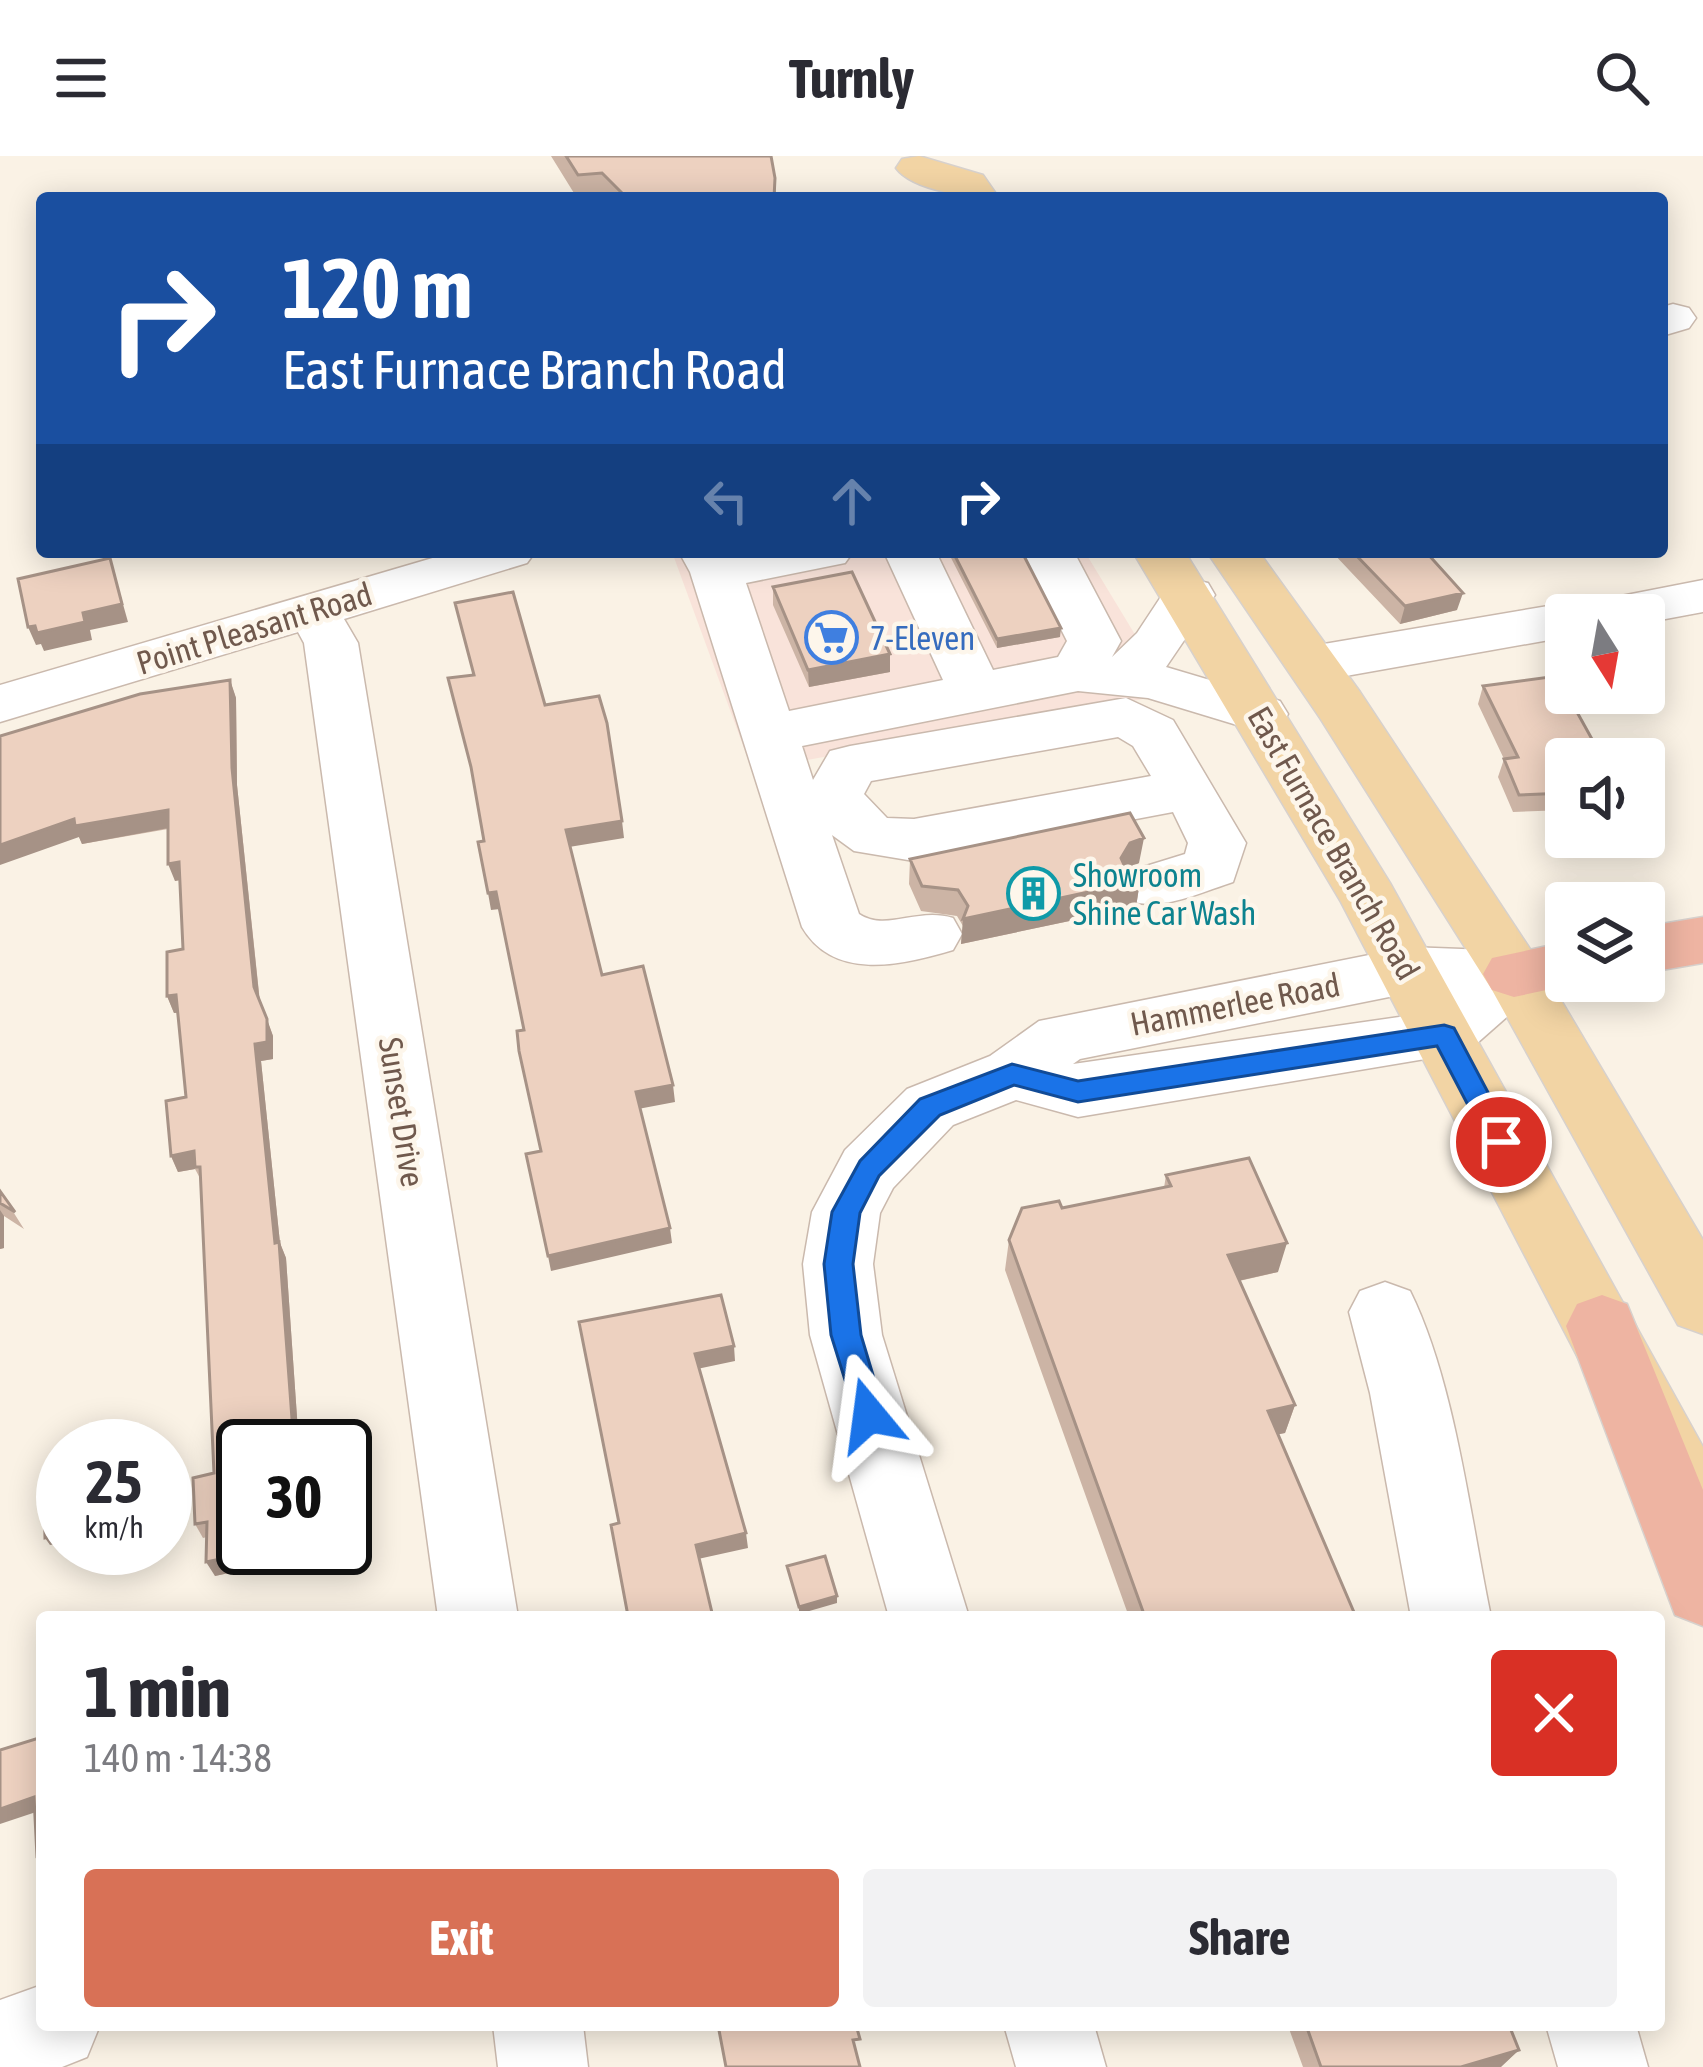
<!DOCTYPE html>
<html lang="en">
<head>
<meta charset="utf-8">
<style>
	:root { --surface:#fff; --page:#f2f2f3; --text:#2b2b33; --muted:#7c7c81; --accent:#d87156 }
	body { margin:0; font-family:"Asap Condensed",sans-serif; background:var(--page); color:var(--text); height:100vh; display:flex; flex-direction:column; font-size:45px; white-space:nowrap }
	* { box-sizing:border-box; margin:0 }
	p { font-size:39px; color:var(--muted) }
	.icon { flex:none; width:66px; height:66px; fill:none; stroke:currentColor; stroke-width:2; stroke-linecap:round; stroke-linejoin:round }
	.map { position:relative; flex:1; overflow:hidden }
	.details { position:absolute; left:36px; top:1455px; width:1629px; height:420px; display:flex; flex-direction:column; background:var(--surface); border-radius:12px; box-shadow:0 6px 30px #0003 }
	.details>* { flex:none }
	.hud { position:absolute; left:36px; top:36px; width:1632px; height:366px; border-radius:12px; box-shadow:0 6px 30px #0003; background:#1a4fa0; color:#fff; overflow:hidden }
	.needle { width:78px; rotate:169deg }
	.tools { position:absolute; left:1545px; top:438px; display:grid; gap:24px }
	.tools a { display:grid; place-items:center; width:120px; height:120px; border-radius:12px; background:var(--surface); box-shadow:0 6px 30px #0003; font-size:60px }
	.speed { position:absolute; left:36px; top:1263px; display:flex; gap:24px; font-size:60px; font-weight:700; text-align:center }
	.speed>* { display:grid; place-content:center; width:156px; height:156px; border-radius:50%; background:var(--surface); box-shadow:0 6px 30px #0003; line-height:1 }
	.speed small { font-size:30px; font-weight:400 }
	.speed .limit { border:6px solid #111; border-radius:18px; background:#fff; color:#111 }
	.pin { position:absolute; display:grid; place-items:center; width:102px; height:102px; color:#fff; margin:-51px; border:6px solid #fff; border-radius:50%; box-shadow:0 3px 12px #0007 }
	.me { position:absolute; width:132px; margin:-66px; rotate:344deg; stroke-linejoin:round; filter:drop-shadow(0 0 9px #0008) }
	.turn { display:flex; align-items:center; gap:42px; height:252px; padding:0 48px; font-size:54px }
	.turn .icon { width:156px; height:156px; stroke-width:2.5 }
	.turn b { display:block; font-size:84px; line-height:102px }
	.lanes { display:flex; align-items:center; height:114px; padding:0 48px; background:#0003; justify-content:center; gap:60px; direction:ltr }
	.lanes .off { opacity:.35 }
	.round { display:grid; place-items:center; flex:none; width:126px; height:126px; border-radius:12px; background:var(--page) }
	.head { display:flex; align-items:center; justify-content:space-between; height:204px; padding:0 48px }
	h1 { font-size:72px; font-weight:700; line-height:90px }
	.cta { display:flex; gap:24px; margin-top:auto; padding:24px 48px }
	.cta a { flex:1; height:138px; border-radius:12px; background:var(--accent); color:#fff; font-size:48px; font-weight:700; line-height:138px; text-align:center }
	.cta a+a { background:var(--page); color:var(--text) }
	header { display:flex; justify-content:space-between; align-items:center; height:156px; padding:0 48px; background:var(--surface); font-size:54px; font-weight:700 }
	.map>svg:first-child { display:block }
	.commercial { fill:#f9e3da }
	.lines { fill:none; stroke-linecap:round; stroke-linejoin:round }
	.minor-casing { stroke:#cab9ad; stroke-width:3 }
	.major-casing { stroke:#d7d1cd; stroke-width:3 }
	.highway-casing { stroke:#d7d1cd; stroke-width:3 }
	.minor { fill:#fff; fill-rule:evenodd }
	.major { fill:#f2d4a4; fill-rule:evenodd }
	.highway { fill:#eeb4a2; fill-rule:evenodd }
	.wall { fill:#ccb4a5 }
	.shaded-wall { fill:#a69286 }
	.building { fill:#edd1c0; stroke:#a69286; stroke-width:3 }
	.route { fill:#1a73e8; stroke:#114b97; stroke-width:3 }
	.labels { text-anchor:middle; stroke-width:9; stroke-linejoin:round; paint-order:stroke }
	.street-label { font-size:33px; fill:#70594d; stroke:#fdf6eb }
	.shop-label { font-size:33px; fill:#366cbe; stroke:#fdf6eb; text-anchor:start }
	.culture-label { font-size:33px; fill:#0d838f; stroke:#fdf6eb; text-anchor:start }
</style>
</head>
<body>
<header><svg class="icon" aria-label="menu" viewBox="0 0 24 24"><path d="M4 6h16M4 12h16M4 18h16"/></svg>Turnly<svg class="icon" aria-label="search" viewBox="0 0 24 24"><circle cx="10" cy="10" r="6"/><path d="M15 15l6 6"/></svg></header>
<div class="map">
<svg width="1703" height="1911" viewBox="0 0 1703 1911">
	<rect width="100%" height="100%" fill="#faf2e5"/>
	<path class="commercial" d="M672,396h413l86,142 -419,76z"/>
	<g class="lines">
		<defs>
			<path id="minor" d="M1673,148l16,4 7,10 -7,10 -27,8v-29z
				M453,396h82l-8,11 -183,56 14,24 160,974h-80l-134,-974 -6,-11 -298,90v-37z
				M679,396h174l-8,11 -99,20 43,128 154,-31 -59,-128h52l57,118 65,-13 9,-16 -45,-89h52l47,89 -9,16 25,-24 33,-50 19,-4 19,4 7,12 -49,72 114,34 8,13 -8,13 -20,5 -112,-34 -70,-7 -276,55 11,34 17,-29 20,-5 276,-48 47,22 73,123 -13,39c-34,11 -69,29 -103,19l-9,-15 9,-15 55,-17 3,-11 -15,-31 -259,49 -60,-10 -22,-16 27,79c27,18 58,-7 94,4l9,16 -9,16c-50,15 -119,32 -151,-23l-112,-355zM1118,581l15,9 18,30 -237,43 -27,-1 -23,-24 7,-13z
				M1703,424v32l-59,11v-8h-78v22l-254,45 -19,-6 -8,-12 8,-12 19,-6 254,-43 9,2z
				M1409,791l105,4 22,7 9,16 -9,16 -18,6 -9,19 -42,37 -389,65 -62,-17 -63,25 -60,63 -13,25 -7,51 9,71 87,282h-80l-79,-282 -7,-71 9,-52 33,-62 62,-61 83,-33 49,-35zM1409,837l40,2 -22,18 -354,51 7,-5z
				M1385,1126l25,9c45,91 60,225 81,326h-80l-41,-224 -21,-81 11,-21z
				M42,1829v40h58l-13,32 -25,10h-62v-67z
				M493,1869h90l5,42h-90z
				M1004,1869h90l12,42h-90z
				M1546,1869h90l12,42h-90z"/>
			<path id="major" d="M919,0l64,19 16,23c-27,0 -86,-7 -103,-30l6,-9z
				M1133,396h52l205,331 313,564v109l-27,-10 -335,-644z
				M1207,396h52l101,140 176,266 167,282v94l-25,-9 -186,-335 -172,-272z"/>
			<path id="highway" d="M1703,761v46l-59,10v-46z
				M1566,786v39h22l-74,16 -22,-7 -9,-16 9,-16z
				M1602,1139l25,9 76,186v136l-28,-11 -109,-289 11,-22z"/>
		</defs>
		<use href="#minor" class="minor-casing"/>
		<use href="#major" class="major-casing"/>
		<use href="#highway" class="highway-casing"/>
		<use href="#minor" class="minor"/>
		<use href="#major" class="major"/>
		<use href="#highway" class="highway"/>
	</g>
	<path class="wall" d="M551,0h220l4,22 1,20h-199z
		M948,396h74l38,85 -63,11z
		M1332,396h94l31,58 -57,14z
		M773,431l117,85 -81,15 -36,-82z
		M230,524l6,18 1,87 23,217 13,34v23l-12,2 19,182 6,15 13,188h-56v102h64v8l-92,20 -8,-39 -4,1 -8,-14 19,-51 -13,-293 -6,-11 -17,3 -7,-16 15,-59 -8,-84h-4l-7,-17 16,-47 -3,-69 -5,1 -7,-52 -86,15 -3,-7z
		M1483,530l83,73v51l-53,2 -15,-35 6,-18 -26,-55z
		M910,703l229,4 -13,6 4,9 10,3 -4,26 -175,37 2,-18 -6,-10 -36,-5 -12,-27z
		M1166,1019l112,97 -39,9 56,124 -10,28 -7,1 78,183h-227l-124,-347 4,-30 53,-32 102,-20z
		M0,1035l24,38 -20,-13v32l-4,1z
		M1274,1869h235l10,25 -19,17h-197l-15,-41 -12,4z"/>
	<path class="shaded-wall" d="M110,402l18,64 -38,8 2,10 -48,11 -3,-7 -5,1 -8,-18 55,-14z
		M1463,437l-6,17 -57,14 5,-18z
		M1061,472l-1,9 -63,11v-9z
		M890,498v18l-81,15 -1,-17z
		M230,524l6,18 1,87 23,219 -6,-17 -22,-219z
		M168,654l6,17 -92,17 -3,-7 -79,28v-20l74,-26z
		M622,665l2,17 -55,9 -3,-17z
		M1144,682l-5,25 -13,6 -5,-11 9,-15z
		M179,706l6,17 -10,2 -7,-17z
		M1140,725l-4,26 -175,37 2,-25z
		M496,736l4,17 -9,1 -3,-17z
		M176,839l7,17 -9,1 -7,-17z
		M267,863l6,17v23l-12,2 19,182 6,15 13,188h-5l-39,-402z
		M673,929l2,17 -37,7 -2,-17z
		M194,995l1,18 -17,3 -7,-16z
		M0,1054l4,6v32l-4,1z
		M670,1072l2,15 -121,28 -3,-15z
		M1287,1087l-9,29 -58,13 8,-30z
		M734,1190l1,15 -38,8 -2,-15z
		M1295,1249l-10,28 -26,5 9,-27z
		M746,1377l2,15 -50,11 -2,-14z
		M63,1378v9l-13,2 -5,-7z
		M274,1392h33v8l-92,20 -9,-14z
		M837,1440v7l-38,11v-7z
		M34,1641l8,13 -42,14v-15z
		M1519,1894l-18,17h-40z"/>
	<path class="building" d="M566,0h205l4,22 -1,20h-147l-25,-25 -24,2z
		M953,396h69l39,76 -64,11z
		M1353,396h73l37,41 -58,13z
		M110,402l12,46 -39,9 2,9 -48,11 -2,-7 -7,1 -10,-48z
		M852,416l38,82 -82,16 -35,-83z
		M513,436l32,113 54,-9 8,27 15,98 -56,9 36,145 41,-9 30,119 -37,7 34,136 -122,28 -22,-102 15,-3 -22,-100 -2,-20 7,-1 -28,-138 -8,1 -10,-51 6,-1 -13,-74 -23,-89 26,-3 -19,-72z
		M1557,520l46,83h-37v34l-47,2 -15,-36 14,-2 -35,-71z
		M230,524l2,88 22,219 13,32v23l-12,2 20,199 4,-1 15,204h-51v102h31l-68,14 1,-40 -12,2 -2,-46 21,-5 -14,-306h-5l-1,-16 -23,5 -5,-55 20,-4 -10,-102 -9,1v-44l16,-3 -4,-87 -11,2v-54l-93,16 -1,-7 -74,26v-109l140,-42z
		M1130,657l14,25 -14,5 -9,15 9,20 10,3 -177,38 5,-13 -10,-16 -36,-4 -12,-27z
		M1249,1002l38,85 -59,12 67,150 -27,6 88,206h-211l-136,-377 13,-32 37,-7 3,7 109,-22 -5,-11z
		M0,1035l15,21 -15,-9z
		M721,1139l13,51 -39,8 51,179 -50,12 17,72h-74l-1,-4 -10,3 -17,-91 8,-2 -40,-201z
		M63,1333v45l-18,4 -1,-45z
		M825,1400l12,40 -38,11 -12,-41z
		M42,1581v117l-5,2 -3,-59 -34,12v-59z
		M718,1869h138l4,14 -7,1 7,27h-134z
		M1306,1869h203l10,25 -58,17h-140z"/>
	<path class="route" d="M1444,869l10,3 56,106 4,8 -4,7h-19l-54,-103 -359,56 -64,-17 -74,30 -61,61 -19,37 -7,51 8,71 24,80 -5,10 -11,4 -10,-4 -28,-90 -7,-71 8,-52 28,-51 60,-62 92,-35 66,17z"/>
	<defs>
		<symbol id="supermarket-ring" viewBox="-11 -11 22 22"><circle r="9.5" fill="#fdf6eb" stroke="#3f7fe0" stroke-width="1.5"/><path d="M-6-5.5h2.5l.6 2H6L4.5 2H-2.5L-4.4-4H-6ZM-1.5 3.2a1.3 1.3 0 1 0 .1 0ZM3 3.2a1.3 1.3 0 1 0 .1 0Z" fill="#3f7fe0"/></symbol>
		<symbol id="building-ring" viewBox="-11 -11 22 22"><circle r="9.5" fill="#fdf6eb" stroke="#0f9aa8" stroke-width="1.5"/><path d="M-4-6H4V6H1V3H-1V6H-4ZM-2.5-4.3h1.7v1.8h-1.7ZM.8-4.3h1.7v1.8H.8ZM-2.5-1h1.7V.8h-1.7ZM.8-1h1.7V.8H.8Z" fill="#0f9aa8"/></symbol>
	</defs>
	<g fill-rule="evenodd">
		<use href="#supermarket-ring" x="802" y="452" width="59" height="59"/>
		<use href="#building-ring" x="1004" y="708" width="59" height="59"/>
	</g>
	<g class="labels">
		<g class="street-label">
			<text transform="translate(254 472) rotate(-17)" y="12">Point Pleasant Road</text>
			<text transform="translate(1334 687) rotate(60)" y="12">East Furnace Branch Road</text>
			<text transform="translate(1235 848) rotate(-11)" y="12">Hammerlee Road</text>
			<text transform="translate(402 956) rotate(81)" y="12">Sunset Drive</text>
		</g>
		<g class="shop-label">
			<text x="870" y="494">7-Eleven</text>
		</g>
		<g class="culture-label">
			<text x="1073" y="731">Showroom<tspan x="1073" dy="38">Shine Car Wash</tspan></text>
		</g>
	</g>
</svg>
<div class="tools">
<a><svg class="needle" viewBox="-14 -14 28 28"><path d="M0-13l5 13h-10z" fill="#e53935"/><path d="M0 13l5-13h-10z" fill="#7c7c81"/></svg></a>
<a><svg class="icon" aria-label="sound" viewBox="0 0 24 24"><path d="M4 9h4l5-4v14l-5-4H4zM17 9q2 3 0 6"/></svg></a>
<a><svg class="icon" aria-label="layers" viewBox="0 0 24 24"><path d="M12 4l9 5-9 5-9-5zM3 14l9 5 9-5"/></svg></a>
</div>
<div class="speed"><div>25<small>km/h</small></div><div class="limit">30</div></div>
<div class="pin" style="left:1501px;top:986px;background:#d93025"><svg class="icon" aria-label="arrive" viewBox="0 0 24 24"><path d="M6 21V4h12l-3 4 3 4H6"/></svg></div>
<svg class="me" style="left:869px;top:1259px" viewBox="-20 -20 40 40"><path d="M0-17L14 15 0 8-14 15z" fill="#1a73e8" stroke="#fff" stroke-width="4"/></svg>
<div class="hud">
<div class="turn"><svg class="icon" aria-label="right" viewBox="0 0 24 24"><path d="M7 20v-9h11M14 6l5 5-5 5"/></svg><div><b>120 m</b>East Furnace Branch Road</div></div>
<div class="lanes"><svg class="icon off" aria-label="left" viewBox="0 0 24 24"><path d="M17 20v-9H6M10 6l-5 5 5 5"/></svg><svg class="icon off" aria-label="ahead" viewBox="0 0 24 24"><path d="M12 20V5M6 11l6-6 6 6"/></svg><svg class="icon" aria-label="right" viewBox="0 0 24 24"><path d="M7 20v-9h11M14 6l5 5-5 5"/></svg></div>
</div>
<section class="details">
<div class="head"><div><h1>1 min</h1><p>140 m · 14:38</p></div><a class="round" style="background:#d93025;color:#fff"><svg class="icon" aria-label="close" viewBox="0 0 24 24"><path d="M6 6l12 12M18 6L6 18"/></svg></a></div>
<div class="cta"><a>Exit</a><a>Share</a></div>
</section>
</div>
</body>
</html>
